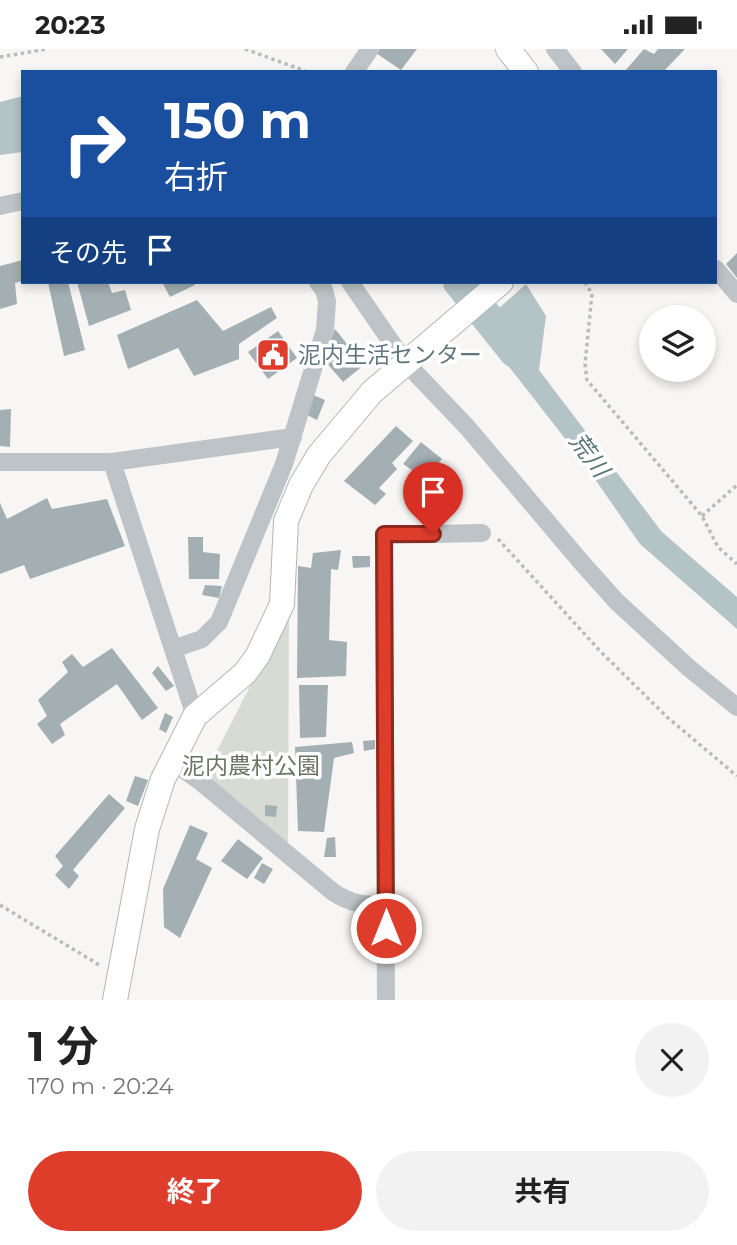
<!DOCTYPE html>
<html lang="ja">
<head>
<meta charset="utf-8">
<style>
	:root { --surface:#fff; --page:#f2f2f2; --text:#222; --muted:#767676; --accent:#de3d2c }
	body { margin:0; font-family:Montserrat,"Noto Sans JP",sans-serif; background:var(--page); color:var(--text); height:100vh; display:flex; flex-direction:column; font-size:26px; white-space:nowrap }
	* { box-sizing:border-box; margin:0 }
	p { font-size:23px; color:var(--muted) }
	.icon { flex:none; width:38px; height:38px; fill:none; stroke:currentColor; stroke-width:2; stroke-linecap:round; stroke-linejoin:round }
	.map { position:relative; height:951px; overflow:hidden }
	.sheet { display:flex; flex-direction:column; background:var(--surface); flex:1 }
	.sheet>* { flex:none }
	.banner { position:absolute; left:21px; top:21px; width:696px; height:214px; border-radius:0px; box-shadow:0 4px 10px #0003; background:#1a4fa0; color:#fff; overflow:hidden }
	.fabs { position:absolute; left:639px; top:256px; display:grid; gap:14px }
	.fabs a { display:grid; place-items:center; width:77px; height:77px; border-radius:50%; background:var(--surface); box-shadow:0 4px 10px #0003; font-size:35px }
	.pin { position:absolute; display:grid; place-items:center; width:60px; height:60px; color:#fff; margin:-72px -30px; border-radius:50% 50% 50% 0; rotate:-45deg; box-shadow:0 0 7px #0007 }
	.pin .icon { rotate:45deg }
	.me { position:absolute; width:77px; margin:-38px; rotate:0deg; stroke-linejoin:round; filter:drop-shadow(0 0 5px #0008) }
	.turn { display:flex; align-items:center; gap:24px; height:147px; padding:0 28px; font-size:32px }
	.turn .icon { width:91px; height:91px; stroke-width:2.5 }
	.turn b { display:block; font-size:49px; line-height:60px }
	.then { display:flex; align-items:center; height:66px; padding:0 28px; background:#0003; gap:14px; font-size:26px }
	.round { display:grid; place-items:center; flex:none; width:74px; height:74px; border-radius:37px; background:var(--page) }
	.summary { display:flex; align-items:center; justify-content:space-between; height:119px; padding:0 28px }
	h1 { font-size:42px; font-weight:700; line-height:52px }
	.button { display:flex; gap:14px; margin-top:auto; padding:14px 28px }
	.button a { flex:1; height:80px; border-radius:42px; background:var(--accent); color:#fff; font-size:28px; font-weight:700; line-height:80px; text-align:center }
	.button a+a { background:var(--page); color:var(--text) }
	.status { display:flex; justify-content:space-between; align-items:center; height:49px; padding:0 35px; background:var(--surface); direction:ltr }
	.status svg { height:19px; fill:currentColor }
	.map>svg:first-child { display:block }
	.green { fill:#d7dbd3 }
	.water { fill:#b4c3c5 }
	.lines { fill:none; stroke-linecap:round; stroke-linejoin:round }
	.river { stroke:#b4c3c5; stroke-width:32 }
	.building { fill:#a4afb3 }
	.secondary-casing { stroke:#b0b7ba; stroke-width:26 }
	.path { stroke:#b8bcbe; stroke-width:3.5; stroke-dasharray:3.5 3.5; stroke-linecap:butt }
	.street { stroke:#bdc3c6; stroke-width:18 }
	.secondary { stroke:#fff; stroke-width:24 }
	.route-casing { stroke:#90281d; stroke-width:18 }
	.route { stroke:#de3d2c; stroke-width:12 }
	.labels { text-anchor:middle; stroke-width:7; stroke-linejoin:round; paint-order:stroke }
	.poi-label { font-size:23px; fill:#62767e; stroke:#fff; text-anchor:start }
	.park-label { font-size:23px; fill:#687661; stroke:#fff }
	.water-label { font-size:24px; font-style:italic; fill:#5d7679; stroke:#fff }
</style>
</head>
<body>
<div class="status"><b>20:23</b><svg viewBox="0 0 49 12"><path d="M0 12V9h3v3zM5 12V6h3v6zM10 12V3h3v9zM15 12V0h3v12zM26 1h20v11H26zM47 4h2v5h-2z"/></svg></div>
<div class="map">
<svg width="737" height="951" viewBox="0 0 737 951">
	<rect width="100%" height="100%" fill="#f7f6f4"/>
	<path class="green" d="M289,561l-1,235 -84,-69z"/>
	<path class="water" d="M23,47v56l-23,3v-53z
		M446,233h30l-19,14z
		M526,235l20,32 -7,54 123,162 75,65v32l-97,-85 -59,-85 -103,-132z"/>
	<g class="lines">
		<path class="river" d="M459,233l56,70"/>
	</g>
	<path class="building" d="M380,0h37l-16,21 -25,-17z
		M601,0h27l-13,15z
		M644,0l10,5 4,-5h27l-22,23h-39z
		M737,204v25l-11,-14z
		M23,211v21l-8,2 2,21 -17,5v-43z
		M48,233h20l17,68 -21,6z
		M77,233h31l4,11 13,-3 6,20 -42,16z
		M162,233h31l2,3 -25,12z
		M197,251l26,31 48,-24 6,11 -38,26v15l-45,17 -16,-28 -50,21 -11,-34z
		M335,280l29,36 -21,17 -19,-22z
		M278,282l19,27 -29,21 -20,-27z
		M313,346l12,5 -8,20 -10,-5z
		M11,360l-1,38 -10,-1v-36z
		M396,377l17,15 -21,22 5,6 -18,19 7,6 -11,11 -31,-24z
		M421,393l21,17 -17,20 -22,-15z
		M47,449l5,11 55,-10 18,47 -95,33 -6,-14 -24,9v-71l7,16z
		M188,488h15v15l17,2 -1,25h-30z
		M341,501l-3,20 -7,-1 -2,71 18,2 -1,34 -49,2 1,-112 13,2 2,-15z
		M352,507h18v11l-17,1z
		M205,536l17,1 -3,12 -17,-3z
		M112,599l46,60 -16,12 -25,-36 -57,40 5,11 -13,9 -15,-20 10,-8 -9,-16 30,-28 -6,-10 10,-8 11,13z
		M158,617l16,20 -8,5 -14,-18z
		M299,636h29l-2,52 -26,1z
		M165,664l8,4 -7,16 -7,-4z
		M375,691v9l-11,2 -1,-10z
		M352,693l2,11 -20,5 -10,74 -26,-1 -3,-84z
		M135,727l13,4 -10,26 -12,-5z
		M109,745l16,14 -52,62 6,6 -10,13 -14,-14 8,-9 -8,-10z
		M265,756l12,1 -1,11 -11,-1z
		M190,776l18,8 -12,26 16,9 -32,70 -16,-11 -1,-38z
		M335,788l1,20h-12l3,-19z
		M238,790l25,19 -16,21 -26,-18z
		M262,814l11,6 -9,15 -10,-6z"/>
	<g class="lines">
		<defs>
			<path id="secondary" d="M508,0l18,23
				M115,951l32,-171 16,-50 32,-63 50,-43 13,-18 24,-51 4,-83 15,-36 18,-30 53,-63 129,-110"/>
		</defs>
		<use href="#secondary" class="secondary-casing"/>
		<path class="path" d="M245,0l63,23
			M0,8l47,-8
			M585,233l7,12 -7,70 2,16 115,136 16,31 19,17
			M702,467l35,-31
			M498,490l102,112 67,66 70,59
			M0,856l101,61"/>
		<path class="street" d="M555,0l18,23
			M354,23l16,-23
			M0,157l23,-5
			M716,220l21,25
			M350,233l55,80 62,65 115,136 35,39 72,66 48,39
			M0,413h112l181,-25
			M112,413l61,187
			M195,667l-22,-67 29,-10 17,-17 65,-158 41,-134 2,-29 -3,-11 -6,-8
			M171,712l30,21 132,110c18,12 32,14 53,12
			M386,951l-2,-465 98,-2"/>
		<use href="#secondary" class="secondary"/>
	</g>
	<g class="lines">
		<defs>
			<path id="route" d="M386,879l-2,-394h49"/>
		</defs>
		<use href="#route" class="route-casing"/>
		<use href="#route" class="route"/>
	</g>
	<defs>
		<symbol id="civic-square" viewBox="-11 -11 22 22"><rect x="-9" y="-9" width="18" height="18" rx="4" fill="#de3d2c" stroke="#fff"/><path d="M-.6-6.5H3V-4.5H.6V-3L4-1V1h2V6H-6V1h2V-1L-.6-3ZM-1.2 2.5V6h2.4V2.5Z" fill="#fff"/></symbol>
	</defs>
	<g fill-rule="evenodd">
		<use href="#civic-square" x="254" y="287" width="38" height="38"/>
	</g>
	<g class="labels">
		<g class="poi-label">
			<text x="298" y="314">泥内生活センター</text>
		</g>
		<g class="park-label">
			<text x="251" y="725">泥内農村公園</text>
		</g>
		<g class="water-label">
			<text transform="translate(589 406) rotate(53)" y="8">荒川</text>
		</g>
	</g>
</svg>
<div class="fabs">
<a><svg class="icon" aria-label="layers" viewBox="0 0 24 24"><path d="M12 4l9 5-9 5-9-5zM3 14l9 5 9-5"/></svg></a>
</div>
<div class="pin" style="left:433px;top:485px;background:#d93025"><svg class="icon" aria-label="arrive" viewBox="0 0 24 24"><path d="M6 21V4h12l-3 4 3 4H6"/></svg></div>
<svg class="me" style="left:386px;top:879px" viewBox="-20 -20 40 40"><circle r="17" fill="#de3d2c" stroke="#fff" stroke-width="3"/><path d="M0-11L8 9 0 5-8 9z" fill="#fff"/></svg>
<div class="banner">
<div class="turn"><svg class="icon" aria-label="right" viewBox="0 0 24 24"><path d="M7 20v-9h11M14 6l5 5-5 5"/></svg><div><b>150 m</b>右折</div></div>
<div class="then">その先<svg class="icon" aria-label="arrive" viewBox="0 0 24 24"><path d="M6 21V4h12l-3 4 3 4H6"/></svg></div>
</div>
</div>
<section class="sheet">
<div class="summary"><div><h1>1 分</h1><p>170 m · 20:24</p></div><a class="round"><svg class="icon" aria-label="close" viewBox="0 0 24 24"><path d="M6 6l12 12M18 6L6 18"/></svg></a></div>
<div class="button"><a>終了</a><a>共有</a></div>
</section>
</body>
</html>
